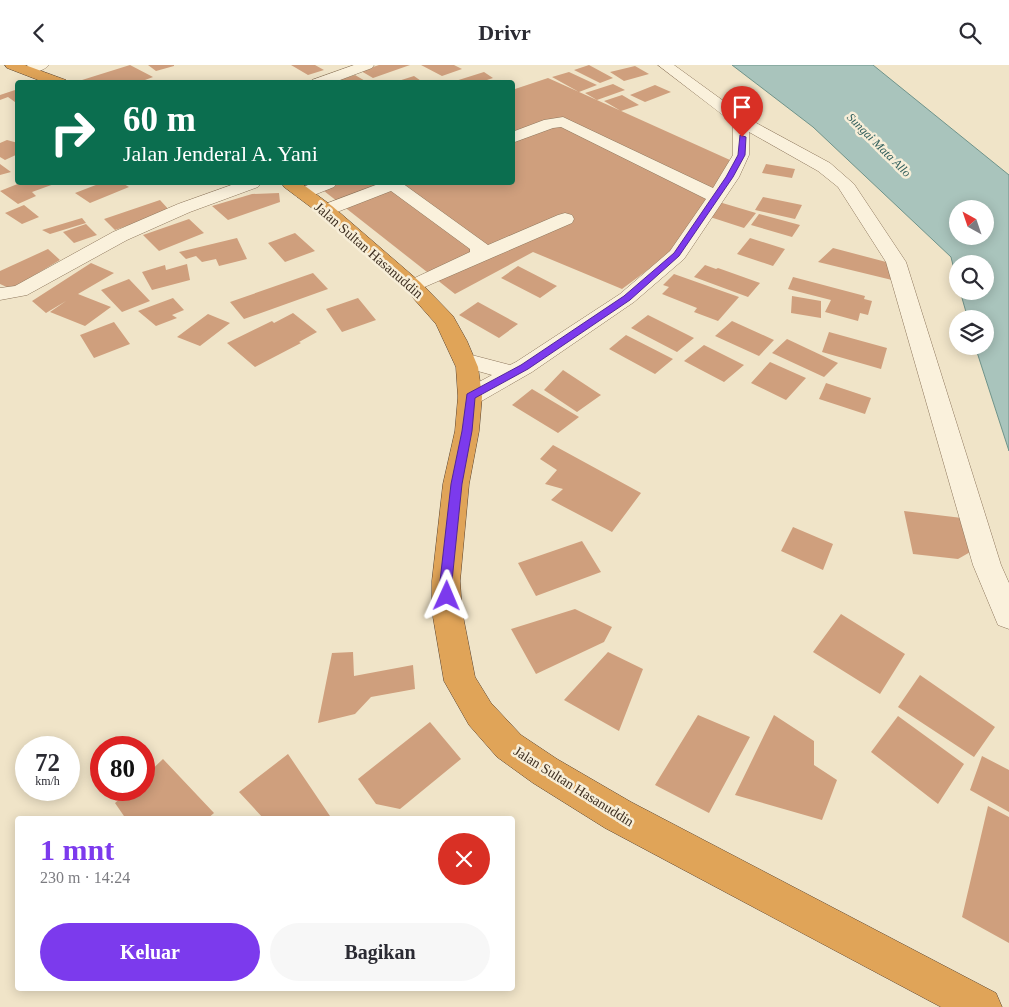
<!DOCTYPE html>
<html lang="id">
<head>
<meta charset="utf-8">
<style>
	:root { --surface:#fff; --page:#f7f7f7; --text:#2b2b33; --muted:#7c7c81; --accent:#7c3aed }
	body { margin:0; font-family:"Times New Roman",serif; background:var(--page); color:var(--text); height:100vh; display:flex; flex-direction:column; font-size:19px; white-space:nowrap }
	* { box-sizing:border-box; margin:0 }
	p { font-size:16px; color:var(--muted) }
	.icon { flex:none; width:28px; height:28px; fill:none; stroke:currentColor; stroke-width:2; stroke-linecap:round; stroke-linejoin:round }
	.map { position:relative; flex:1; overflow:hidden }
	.side { position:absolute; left:15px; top:751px; width:500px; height:175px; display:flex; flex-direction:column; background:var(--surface); border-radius:5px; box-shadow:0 2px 12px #0003 }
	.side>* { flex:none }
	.top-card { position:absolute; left:15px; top:15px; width:500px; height:105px; border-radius:5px; box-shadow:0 2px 12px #0003; background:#0b6e4f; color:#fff; overflow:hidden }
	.needle { width:32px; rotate:320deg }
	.fabs { position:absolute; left:949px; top:135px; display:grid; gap:10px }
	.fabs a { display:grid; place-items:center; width:45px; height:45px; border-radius:50%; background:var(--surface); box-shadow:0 2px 12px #0003; font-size:25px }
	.speed { position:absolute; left:15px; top:671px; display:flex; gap:10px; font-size:25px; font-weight:700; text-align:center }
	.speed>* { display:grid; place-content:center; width:65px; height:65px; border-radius:50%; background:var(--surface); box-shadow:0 2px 12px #0003; line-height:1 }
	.speed small { font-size:12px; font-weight:400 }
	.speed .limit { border:8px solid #d22; background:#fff; color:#111 }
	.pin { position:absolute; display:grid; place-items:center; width:42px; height:42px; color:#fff; margin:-51px -21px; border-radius:50% 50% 50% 0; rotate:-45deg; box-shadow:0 0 5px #0007 }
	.pin .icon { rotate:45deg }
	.me { position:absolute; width:55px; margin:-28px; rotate:1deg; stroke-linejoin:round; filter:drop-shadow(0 0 4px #0008) }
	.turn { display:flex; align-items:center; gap:18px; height:105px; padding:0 25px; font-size:22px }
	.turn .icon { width:65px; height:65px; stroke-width:2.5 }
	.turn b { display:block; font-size:35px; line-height:42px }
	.round { display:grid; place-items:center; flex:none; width:52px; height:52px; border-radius:26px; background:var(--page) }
	.overview { display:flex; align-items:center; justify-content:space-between; height:85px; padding:0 25px }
	h1 { font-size:30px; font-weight:800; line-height:38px; color:var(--accent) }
	.primary-button { display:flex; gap:10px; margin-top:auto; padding:10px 25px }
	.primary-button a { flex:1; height:58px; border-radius:30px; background:var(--accent); color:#fff; font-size:20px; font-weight:800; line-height:58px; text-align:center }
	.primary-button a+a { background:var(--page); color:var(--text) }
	header { display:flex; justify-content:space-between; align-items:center; height:65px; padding:0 25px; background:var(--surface); font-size:22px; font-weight:800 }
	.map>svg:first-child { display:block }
	.water { fill:#a9c4bc; stroke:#6f938a; fill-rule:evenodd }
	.building { fill:#cf9f7d }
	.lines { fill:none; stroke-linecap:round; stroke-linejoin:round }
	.minor-casing { stroke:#8d765c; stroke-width:1 }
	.highway-casing { stroke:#5b4430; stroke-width:1 }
	.minor { fill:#faf1dc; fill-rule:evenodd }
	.highway { fill:#e0a458; fill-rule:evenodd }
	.route { fill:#7c3aed; stroke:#51269a }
	.labels { text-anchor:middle; stroke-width:5; stroke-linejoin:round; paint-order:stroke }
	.far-water-label { font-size:12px; font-style:italic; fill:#2f5d5a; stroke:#f7eed8 }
	.street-label { font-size:14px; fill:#3d2e20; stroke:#f7eed8 }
</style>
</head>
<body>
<header><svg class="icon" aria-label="back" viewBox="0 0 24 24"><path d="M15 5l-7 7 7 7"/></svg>Drivr<svg class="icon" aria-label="search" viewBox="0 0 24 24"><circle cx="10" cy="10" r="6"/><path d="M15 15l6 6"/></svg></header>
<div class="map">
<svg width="1009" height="942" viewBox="0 0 1009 942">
	<rect width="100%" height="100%" fill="#f0e4c8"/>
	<path class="water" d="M732,0h141l136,110v276l-34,-105h10v-27h-17l-8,-28h25v-27h-27l-1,18 -6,-25 -138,-130zM958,144h27v27h-27z"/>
	<path class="building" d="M130,0l23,12 -16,6h-51l-4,-3z
		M148,0h26v1l-18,5z
		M291,0h24l9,5 -16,5z
		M379,0h31l-37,13 -12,-7z
		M421,0h33l8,4 -20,7z
		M589,0l24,13 -13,5 -26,-13z
		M635,1l14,8 -25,7 -14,-9z
		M484,7l9,6 -15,5h-29z
		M569,7l28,13 -18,7 -27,-15z
		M355,10l12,7 -31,-1z
		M414,11l10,7h-29v-1z
		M548,13l182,82 -54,89 -54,40 -89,-37 -78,42 -136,-107 11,-4h182v-93z
		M613,19l12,6 -28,10 -12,-7z
		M655,20l16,7 -26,10 -15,-7z
		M18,24v13h-3l-7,-5 -8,3v-5z
		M622,30l17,10 -18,6 -17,-10z
		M7,75l11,3v11l-13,6 -5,-3v-14z
		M0,99l11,8 -11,3z
		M766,99l29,5 -3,9 -30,-5z
		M20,118h37l-25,9 4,4 -18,8 -18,-13z
		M101,118h21l7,4 -39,16 -15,-10z
		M279,128l1,9 -52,18 -16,-14 40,-12z
		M763,132l39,8 -7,14 -40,-9z
		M160,135l10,11 -55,19 -11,-11z
		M719,137l37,11 -12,15 -37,-12z
		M24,140l15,12 -17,7 -17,-11z
		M759,149l41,11 -8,12 -41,-12z
		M82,153l4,5 -36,11 -8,-4z
		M189,154l15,14 -45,18 -16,-16z
		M86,159l11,11 -23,8 -11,-11z
		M295,168l20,18 -30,11 -17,-19z
		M237,173l10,21 -28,7 -3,-7 -14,3 -6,-6 -10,3 -7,-7z
		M750,173l35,11 -12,17 -36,-12z
		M833,183l57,15 2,17 -74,-18z
		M48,184l12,11 -49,29 -11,-5v-13z
		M91,198l23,10 -36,21 33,13 -26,19 -35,-14 16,-11 -20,12 -14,-12z
		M187,199l3,16 -38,10 -10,-18 23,-7 1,5z
		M705,200l11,4 2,-1 42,15 -12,14 -54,-20z
		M518,201l39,20 -17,12 -39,-20z
		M313,208l15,16 -84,30 -14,-17z
		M674,209l65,23 -21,24 -24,-9 3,-4 -35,-14 7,-7 -6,-2z
		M793,212l72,19 -1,3 8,2 -4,14 -8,-2 -2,8 -33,-9 6,-12 -43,-11z
		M129,214l21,22 -28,11 -21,-22z
		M792,231l29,5v17l-30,-5z
		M173,233l11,12 -12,5 5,3 -21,8 -18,-15z
		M358,233l18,22 -34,12 -16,-23z
		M478,237l40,22 -19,14 -40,-23z
		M293,248l24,19 -18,10 2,1 -46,24 -28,-24 45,-22 2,2z
		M208,249l22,9 -30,23 -23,-9z
		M648,250l46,23 -17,14 -46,-24z
		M732,256l42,19 -15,16 -44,-20z
		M114,257l16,22 -36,14 -14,-23z
		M829,267l58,16 -6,21 -59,-17z
		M626,270l47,24 -18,15 -46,-25z
		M787,274l51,24 -14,14 -52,-24z
		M704,280l40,20 -20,17 -40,-21z
		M770,297l36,16 -20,22 -35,-17z
		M563,305l38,25 -24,17 -33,-22z
		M826,318l45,15 -6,16 -46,-15z
		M532,324l47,28 -21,16 -46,-28z
		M553,380l88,48 -29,39 -61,-32 12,-11 -18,-5 12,-14 -17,-11z
		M904,446l58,7 10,33 -14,8 -45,-5z
		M793,462l40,17 -10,26 -42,-19z
		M582,476l19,31 -65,24 -18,-33z
		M575,544l37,18 -8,15 -68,32 -25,-45z
		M841,549l64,40 -25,40 -67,-42z
		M353,587l1,24 59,-11 2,24 -44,8 -16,17 -37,9 14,-70z
		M608,587l35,17 -24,62 -55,-31z
		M920,610l75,52 -21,30 -76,-50z
		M698,650l52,22 -41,76 -54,-28z
		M774,650l40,26v24l23,15 -15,40 -87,-25z
		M898,651l66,48 -26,40 -67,-52z
		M430,657l31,37 -61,50 -24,-5 -18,-25z
		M288,689l44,65h-68l-25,-27z
		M982,691l27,14v42l-39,-22z
		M163,694l51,54 -7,6h-81l-11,-16 15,-13h14v-13z
		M988,741l21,11v126l-47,-26z"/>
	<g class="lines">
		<defs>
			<path id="minor" d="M28,0h21c-5,6 -19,10 -27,8l-2,-3z
				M354,0h20l-2,3 -40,15h-22l2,-3z
				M658,0h16l73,53 83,45 24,21 52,78 95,303 8,18v46l-11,-4 -25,-60 -87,-303 -48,-75 -20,-16 -69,-39v23l-10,22 -55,82 -50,43 -102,70 -54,31 -8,2 -8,-2 -4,-6 4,-6 30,-16 -36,-10 -3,-5 3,-5 8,-2 46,12 6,-3 104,-68 50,-43 36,-52 -145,-72 -8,1 -41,15v-11l32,-12 19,-3 150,71 20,-33v-32z
				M237,118h24l-3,4 -68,25 -63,28 -100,55 -27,5v-12l15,-2 98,-54 65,-28z
				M314,118h23l-3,4 -25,10 -6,1 -6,-1 -3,-4 3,-4z
				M381,118h21l86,62 70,-30 7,-2 7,2 2,4 -2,4 -159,69 -7,-2 -3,-4 3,-4 64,-30v-3l-79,-58 -59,23 -6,1 -6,-1 -3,-4 3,-4z"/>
			<path id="highway" d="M5,0h20l41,15 2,3h-22l-39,-15z
				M282,118h19l31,23 88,76 33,34 14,25 11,26 4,30 -3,34 -10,53 -9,97 2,30 13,66 16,26 30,32 36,24 74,43 365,191 6,14h-61l-336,-179 -72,-45 -36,-26 -28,-32 -25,-44 -12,-70v-30l11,-97 12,-53 3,-34 -2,-30 -20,-43 -30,-34 -86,-76 -36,-27z"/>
		</defs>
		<use href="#minor" class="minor-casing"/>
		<use href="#highway" class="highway-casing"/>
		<use href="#minor" class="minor"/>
		<use href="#highway" class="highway"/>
	</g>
	<path class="route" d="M740,70l6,2 -1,18 -12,22 -54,79 -49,44 -102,69 -53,29 -3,33 -10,53 -10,97 1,15 -2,4h-9l-2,-19 11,-97 11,-53 5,-37 54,-29 103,-69 50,-43 52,-76 12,-22z"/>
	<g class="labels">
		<g class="far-water-label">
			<text transform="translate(879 80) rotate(45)" y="4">Sungai Mata Allo</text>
		</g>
		<g class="street-label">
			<text transform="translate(369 185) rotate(41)" y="5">Jalan Sultan Hasanuddin</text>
			<text transform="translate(574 721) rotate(32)" y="5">Jalan Sultan Hasanuddin</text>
		</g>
	</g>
</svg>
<div class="fabs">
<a><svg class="needle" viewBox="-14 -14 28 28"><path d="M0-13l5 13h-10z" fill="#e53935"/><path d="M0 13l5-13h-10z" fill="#7c7c81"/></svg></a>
<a><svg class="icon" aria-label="search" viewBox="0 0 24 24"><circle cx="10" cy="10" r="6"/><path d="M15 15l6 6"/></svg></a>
<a><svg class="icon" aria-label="layers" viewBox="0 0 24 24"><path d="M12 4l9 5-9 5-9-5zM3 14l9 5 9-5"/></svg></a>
</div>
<div class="speed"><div>72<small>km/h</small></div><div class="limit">80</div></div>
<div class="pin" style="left:742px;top:72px;background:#d93025"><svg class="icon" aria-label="arrive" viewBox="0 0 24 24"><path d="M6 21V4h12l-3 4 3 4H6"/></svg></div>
<svg class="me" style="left:447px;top:531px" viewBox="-20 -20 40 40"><path d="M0-17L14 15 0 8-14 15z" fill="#7c3aed" stroke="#fff" stroke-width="4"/></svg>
<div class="top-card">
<div class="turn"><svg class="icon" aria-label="right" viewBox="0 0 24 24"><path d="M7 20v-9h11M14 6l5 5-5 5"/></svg><div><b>60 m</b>Jalan Jenderal A. Yani</div></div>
</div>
<section class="side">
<div class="overview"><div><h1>1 mnt</h1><p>230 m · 14:24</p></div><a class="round" style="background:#d93025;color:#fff"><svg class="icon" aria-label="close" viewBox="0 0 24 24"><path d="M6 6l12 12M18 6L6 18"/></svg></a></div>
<div class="primary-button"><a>Keluar</a><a>Bagikan</a></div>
</section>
</div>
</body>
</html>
